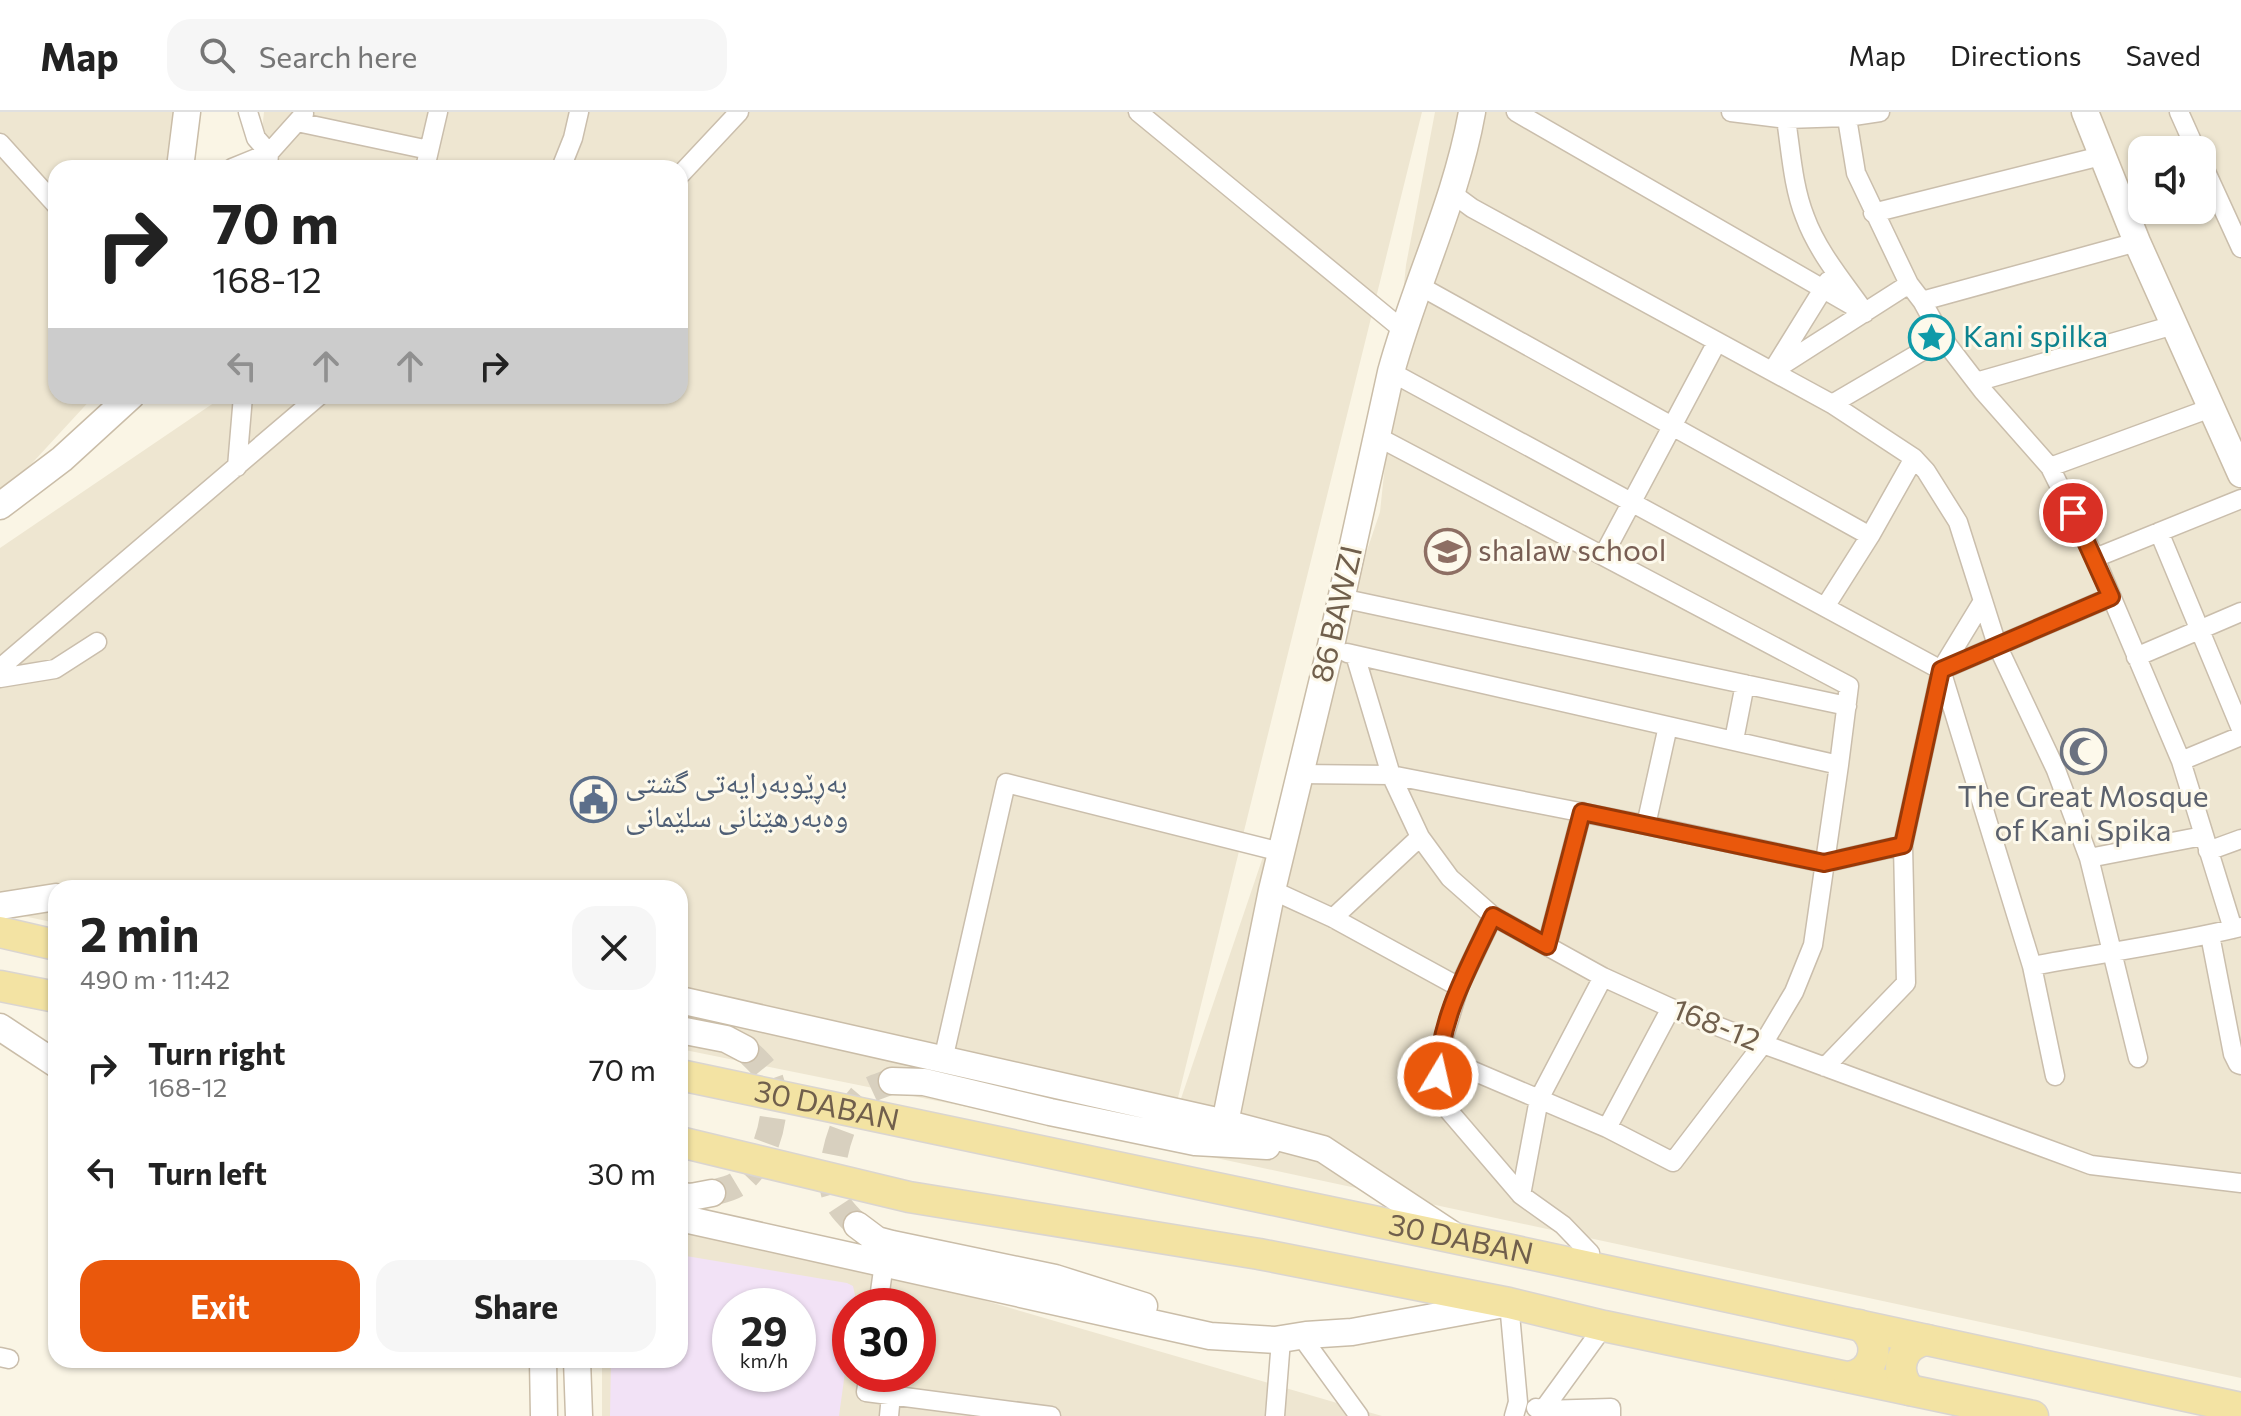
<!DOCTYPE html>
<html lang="en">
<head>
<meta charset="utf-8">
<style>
	:root { --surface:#fff; --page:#f6f6f6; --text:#222; --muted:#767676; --line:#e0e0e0; --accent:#ea580c }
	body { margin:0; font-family:Commissioner,"Noto Naskh Arabic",sans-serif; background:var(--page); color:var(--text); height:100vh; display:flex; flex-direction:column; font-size:30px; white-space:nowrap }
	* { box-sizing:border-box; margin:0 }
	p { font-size:26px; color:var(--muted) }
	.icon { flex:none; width:44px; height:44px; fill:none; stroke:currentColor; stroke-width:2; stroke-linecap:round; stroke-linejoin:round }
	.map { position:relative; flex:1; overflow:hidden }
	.details { position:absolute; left:48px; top:768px; width:640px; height:488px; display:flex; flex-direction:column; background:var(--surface); border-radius:24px; box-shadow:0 2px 6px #0004 }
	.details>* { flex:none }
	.guide { position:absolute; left:48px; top:48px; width:640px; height:244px; border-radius:24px; box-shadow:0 2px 6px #0004; background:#fff; color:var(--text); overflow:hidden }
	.buttons { position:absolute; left:2128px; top:24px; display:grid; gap:16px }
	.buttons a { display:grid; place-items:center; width:88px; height:88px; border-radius:16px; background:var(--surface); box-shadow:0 2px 6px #0004; font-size:40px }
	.speed { position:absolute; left:712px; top:1176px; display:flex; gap:16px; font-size:40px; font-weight:700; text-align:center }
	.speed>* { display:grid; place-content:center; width:104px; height:104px; border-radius:50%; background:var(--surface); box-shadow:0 2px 6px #0004; line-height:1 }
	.speed small { font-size:20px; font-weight:400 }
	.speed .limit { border:12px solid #d22; background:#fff; color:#111 }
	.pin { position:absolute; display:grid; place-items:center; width:68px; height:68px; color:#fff; margin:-34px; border:4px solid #fff; border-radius:50%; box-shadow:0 2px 8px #0007 }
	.me { position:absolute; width:88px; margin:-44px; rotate:9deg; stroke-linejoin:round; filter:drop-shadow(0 0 6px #0008) }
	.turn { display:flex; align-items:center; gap:28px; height:168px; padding:0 32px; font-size:36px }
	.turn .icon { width:104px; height:104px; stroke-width:2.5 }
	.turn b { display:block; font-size:56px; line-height:68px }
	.lanes { display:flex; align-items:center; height:76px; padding:0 32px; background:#0003; justify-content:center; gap:40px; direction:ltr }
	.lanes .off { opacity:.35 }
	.round { display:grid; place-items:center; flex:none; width:84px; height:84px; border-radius:24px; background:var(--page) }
	.head { display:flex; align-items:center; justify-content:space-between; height:136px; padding:0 32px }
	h1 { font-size:48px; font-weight:700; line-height:60px }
	.button { display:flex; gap:16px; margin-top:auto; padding:16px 32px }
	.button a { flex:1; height:92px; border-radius:24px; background:var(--accent); color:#fff; font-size:32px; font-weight:700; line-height:92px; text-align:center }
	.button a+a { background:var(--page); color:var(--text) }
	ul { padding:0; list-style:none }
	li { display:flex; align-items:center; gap:24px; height:104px; padding:0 32px }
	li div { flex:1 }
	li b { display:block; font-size:30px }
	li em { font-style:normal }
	header { display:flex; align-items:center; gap:48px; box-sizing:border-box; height:112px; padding:0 40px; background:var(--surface); border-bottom:2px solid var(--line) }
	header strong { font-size:38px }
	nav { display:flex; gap:44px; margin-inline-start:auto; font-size:28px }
	.search { width:560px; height:72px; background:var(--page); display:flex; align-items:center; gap:20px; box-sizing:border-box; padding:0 28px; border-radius:24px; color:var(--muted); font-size:30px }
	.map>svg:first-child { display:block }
	.residential { fill:#eee6d1; fill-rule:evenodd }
	.education { fill:#f2e2f6; fill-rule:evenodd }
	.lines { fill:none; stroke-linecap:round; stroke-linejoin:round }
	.secondary-tunnel { stroke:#d8d0bf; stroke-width:26; stroke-dasharray:26 13; stroke-linecap:butt }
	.street-casing { stroke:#cabeac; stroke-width:21 }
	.secondary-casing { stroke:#cabda8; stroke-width:29 }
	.primary-casing { stroke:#dad5d0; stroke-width:33 }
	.street { stroke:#fff; stroke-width:18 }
	.secondary { stroke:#fff; stroke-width:26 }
	.primary { stroke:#f3e3a3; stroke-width:30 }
	.route-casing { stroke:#983908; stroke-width:20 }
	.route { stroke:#ea580c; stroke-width:14 }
	.labels { text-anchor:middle; stroke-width:6; stroke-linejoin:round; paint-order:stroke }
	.culture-label { font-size:30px; fill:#0d838f; stroke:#fdf9eb; text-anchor:start }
	.education-label { font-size:30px; fill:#785e54; stroke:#fdf9eb; text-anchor:start }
	.street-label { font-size:30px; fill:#705f4c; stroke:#fdf9eb }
	.service-label { font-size:30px; fill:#4e5e75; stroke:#fdf9eb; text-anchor:start }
	.worship-label { font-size:30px; fill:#5b616d; stroke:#fdf9eb }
</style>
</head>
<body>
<header>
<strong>Map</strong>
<div class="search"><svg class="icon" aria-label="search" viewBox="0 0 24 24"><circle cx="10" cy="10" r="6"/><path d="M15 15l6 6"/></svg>Search here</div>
<nav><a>Map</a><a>Directions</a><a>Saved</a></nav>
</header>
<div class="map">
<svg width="2241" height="1304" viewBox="0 0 2241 1304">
	<rect width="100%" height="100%" fill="#faf5e5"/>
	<path class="residential" d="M0,0h190l-16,56h-118v228h38l-94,102z
		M264,0h1158l-253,1022 211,-622 26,-247 29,-153h806v1266l-1076,-231 -485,-98v-161h-624v35l-56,-12v-363l224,-152h456v-228h-422zM2142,38h60v60h-60z
		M680,1100l702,204h-780v-56h78zM730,1194h68v68h-68zM850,1194h68v68h-68z"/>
	<path class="education" d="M680,1143l167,28 6,3 2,9 -1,11h-4v30l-11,80h-229l1,-56h69zM730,1194h68v68h-68z"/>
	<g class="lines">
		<path class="secondary-tunnel" d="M712,1081c7,-2 17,-4 24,-8 29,-17 46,-76 34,-107 -4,-10 -17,-21 -25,-29
			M857,1113c-10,-10 -22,-21 -24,-36 -4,-28 10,-74 30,-95 7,-6 20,-9 29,-13"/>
		<defs>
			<path id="street" d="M248,0l8,26 13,15 -1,15
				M1138,0l265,218
				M1516,0l349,201
				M1731,0l55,7 61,-2 33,-5
				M1846,0l10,61 53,111 13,17 21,38 40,52 67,76 45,91 86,203 52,168
				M2179,0l17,38
				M1786,7c5,33 7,68 19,98 12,33 36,62 56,90
				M297,10l132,28
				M0,31l56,62
				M2202,51l39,85
				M232,56l37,-15 35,-39
				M425,56l13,-56
				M561,56l12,-30 6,-26
				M680,63l59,-63
				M1453,82l19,14 360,196 82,54 12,13 32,51 39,123 59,125 33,88 49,200
				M1873,101l228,-57
				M1418,173l452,251
				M1922,189l215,-59
				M1776,253l52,-84
				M1773,259l136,-87
				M1391,260l550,298 91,296 23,110
				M1976,270l198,-57
				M1832,292l111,-65
				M1378,325l471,249 -10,79 -26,180 -19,47 -31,52 -90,118 -66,-34 -169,-72
				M237,355l6,-71
				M2050,355l161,-59
				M2159,420l82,197
				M1603,444l114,-214
				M2095,446l146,-59
				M1341,486l506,108
				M1825,495l45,-71 44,-78
				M1347,541l492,112
				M1355,543l36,120 29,62 30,41 43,38 110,61 68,31 92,36 328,121 150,18
				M2136,545l105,-45
				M0,556l319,-272
				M1941,558l170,-73
				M0,566l55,-9 42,-27
				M1734,628l11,-56
				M2181,649l60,-25
				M1299,662l92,1 255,50 178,38 79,-18
				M1646,713l22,-99
				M2208,739l33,-12
				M2089,746l114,-22
				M1272,778l61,28 126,69
				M1493,804l-34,71 -21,69 -1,41 84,98
				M1333,806l87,-81
				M2210,823l23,119 5,10 3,1
				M1547,834l35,-134
				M2032,854c69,-13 140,-22 209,-39
				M943,948l63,-277 275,69
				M1825,955l81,-84 -3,-138 38,-175 42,-69
				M1607,1016l64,-120
				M1586,1154l4,-13 -27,-28 -42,-30 18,-96 64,-122
				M1509,1191l9,99 -4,14
				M878,1194l6,-43
				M1301,1224l58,80
				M0,1245l9,2
				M869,1262l-3,18 185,24
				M1536,1296l7,2 68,-2v8
				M889,1304l2,-21
				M1275,1304l6,-76
				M1541,1304l2,-6 61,-84"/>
			<path id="secondary" d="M2085,0l52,130 104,232
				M180,56l7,-56
				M0,394l62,-47 69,-63
				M0,794l56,-9
				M680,888l545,123 98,26 130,86
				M0,915l56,37
				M680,918l46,9 19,10
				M892,969l32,1 126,30 145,30 72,4
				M1225,1011l47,-233 58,-240 61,-278c24,-88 65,-170 81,-260
				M680,1084l11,1 21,-4
				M680,1106l530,118 65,4 31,-5 46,-3 152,-28
				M857,1113l20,15 15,4 163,34 89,28
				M543,1248l1,56
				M577,1248l2,56"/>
			<g id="primary">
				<path d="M0,820l56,13"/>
				<path d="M0,874l56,11"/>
				<path id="s1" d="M680,963l831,175 730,158"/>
				<path d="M680,1030l229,55 350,57 250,49 95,23 429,90"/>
				<path d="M1849,1265c28,-5 33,-37 10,-52"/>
				<path d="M1910,1278c-17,-20 -9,-46 17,-50"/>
			</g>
		</defs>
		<use href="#street" class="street-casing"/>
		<use href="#secondary" class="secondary-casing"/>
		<use href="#primary" class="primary-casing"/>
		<use href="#street" class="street"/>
		<use href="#secondary" class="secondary"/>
		<use href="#primary" class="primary"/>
	</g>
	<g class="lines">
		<defs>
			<path id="route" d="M1438,964c1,-57 31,-109 55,-160l54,30 35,-134 242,51 79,-18 38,-175 170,-73 -38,-84"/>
		</defs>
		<use href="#route" class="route-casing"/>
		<use href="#route" class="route"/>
	</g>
	<defs>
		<symbol id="sight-ring" viewBox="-11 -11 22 22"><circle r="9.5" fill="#fdf9eb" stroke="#0f9aa8" stroke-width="1.5"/><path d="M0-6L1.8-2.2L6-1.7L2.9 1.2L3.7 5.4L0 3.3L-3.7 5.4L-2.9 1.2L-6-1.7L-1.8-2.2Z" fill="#0f9aa8"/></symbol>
		<symbol id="school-ring" viewBox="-11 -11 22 22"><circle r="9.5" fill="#fdf9eb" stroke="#8d6e63" stroke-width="1.5"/><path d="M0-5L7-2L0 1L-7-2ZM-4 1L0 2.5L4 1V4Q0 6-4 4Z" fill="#8d6e63"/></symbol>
		<symbol id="mosque-ring" viewBox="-11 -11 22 22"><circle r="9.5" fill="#fdf9eb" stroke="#6b7280" stroke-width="1.5"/><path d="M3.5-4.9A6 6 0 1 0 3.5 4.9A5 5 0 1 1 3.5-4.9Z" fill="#6b7280"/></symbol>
		<symbol id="civic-ring" viewBox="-11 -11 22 22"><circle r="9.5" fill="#fdf9eb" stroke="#5c6f8a" stroke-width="1.5"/><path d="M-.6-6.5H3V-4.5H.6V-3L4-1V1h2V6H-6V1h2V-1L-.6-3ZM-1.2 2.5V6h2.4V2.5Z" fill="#5c6f8a"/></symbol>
	</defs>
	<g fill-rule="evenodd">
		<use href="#sight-ring" x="1906" y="200" width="51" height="51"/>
		<use href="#school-ring" x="1422" y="414" width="51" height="51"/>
		<use href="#mosque-ring" x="2058" y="614" width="51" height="51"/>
		<use href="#civic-ring" x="568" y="662" width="51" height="51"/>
	</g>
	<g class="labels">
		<g class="culture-label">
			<text x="1963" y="235">Kani spilka</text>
		</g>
		<g class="education-label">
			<text x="1478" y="449">shalaw school</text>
		</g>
		<g class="street-label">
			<text transform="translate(1337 502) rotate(-77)" y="10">86 BAWZI</text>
			<text transform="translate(1716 913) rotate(22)" y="10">168-12</text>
			<text dy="10" stroke="none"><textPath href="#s1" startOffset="150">30 DABAN</textPath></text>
			<text dy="10" stroke="none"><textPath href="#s1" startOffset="798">30 DABAN</textPath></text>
		</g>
		<g class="service-label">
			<text x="625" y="681">بەڕێوبەرایەتی گشتی<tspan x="625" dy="34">وەبەرهێنانی سلێمانی</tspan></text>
		</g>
		<g class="worship-label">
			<text x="2083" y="695">The Great Mosque<tspan x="2083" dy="34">of Kani Spika</tspan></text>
		</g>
	</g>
</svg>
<div class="buttons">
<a><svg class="icon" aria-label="sound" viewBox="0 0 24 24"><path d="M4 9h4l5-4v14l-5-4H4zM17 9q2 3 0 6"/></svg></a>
</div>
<div class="speed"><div>29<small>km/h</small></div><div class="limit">30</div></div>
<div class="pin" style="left:2073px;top:401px;background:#d93025"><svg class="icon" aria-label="arrive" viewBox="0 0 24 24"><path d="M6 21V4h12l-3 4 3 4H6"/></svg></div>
<svg class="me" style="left:1438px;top:964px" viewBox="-20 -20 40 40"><circle r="17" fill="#ea580c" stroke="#fff" stroke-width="3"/><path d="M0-11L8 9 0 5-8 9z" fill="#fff"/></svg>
<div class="guide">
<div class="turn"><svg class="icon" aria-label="right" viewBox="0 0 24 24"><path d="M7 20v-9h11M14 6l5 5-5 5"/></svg><div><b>70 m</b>168-12</div></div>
<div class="lanes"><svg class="icon off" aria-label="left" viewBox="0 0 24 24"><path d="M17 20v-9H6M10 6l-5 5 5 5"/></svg><svg class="icon off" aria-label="ahead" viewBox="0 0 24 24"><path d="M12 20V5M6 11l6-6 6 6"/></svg><svg class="icon off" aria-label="ahead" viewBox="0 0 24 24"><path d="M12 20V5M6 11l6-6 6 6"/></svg><svg class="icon" aria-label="right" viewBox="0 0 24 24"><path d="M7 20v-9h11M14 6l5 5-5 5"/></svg></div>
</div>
<section class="details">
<div class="head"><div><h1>2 min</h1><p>490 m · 11:42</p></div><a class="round"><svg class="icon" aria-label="close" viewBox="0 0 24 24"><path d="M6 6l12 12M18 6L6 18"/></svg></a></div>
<ul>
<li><svg class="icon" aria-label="right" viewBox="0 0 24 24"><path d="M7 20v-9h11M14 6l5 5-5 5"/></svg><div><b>Turn right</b><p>168-12</p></div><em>70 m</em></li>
<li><svg class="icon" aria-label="left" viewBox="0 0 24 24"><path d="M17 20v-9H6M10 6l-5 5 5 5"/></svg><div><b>Turn left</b></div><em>30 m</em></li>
</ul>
<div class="button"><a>Exit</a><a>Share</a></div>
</section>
</div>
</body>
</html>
